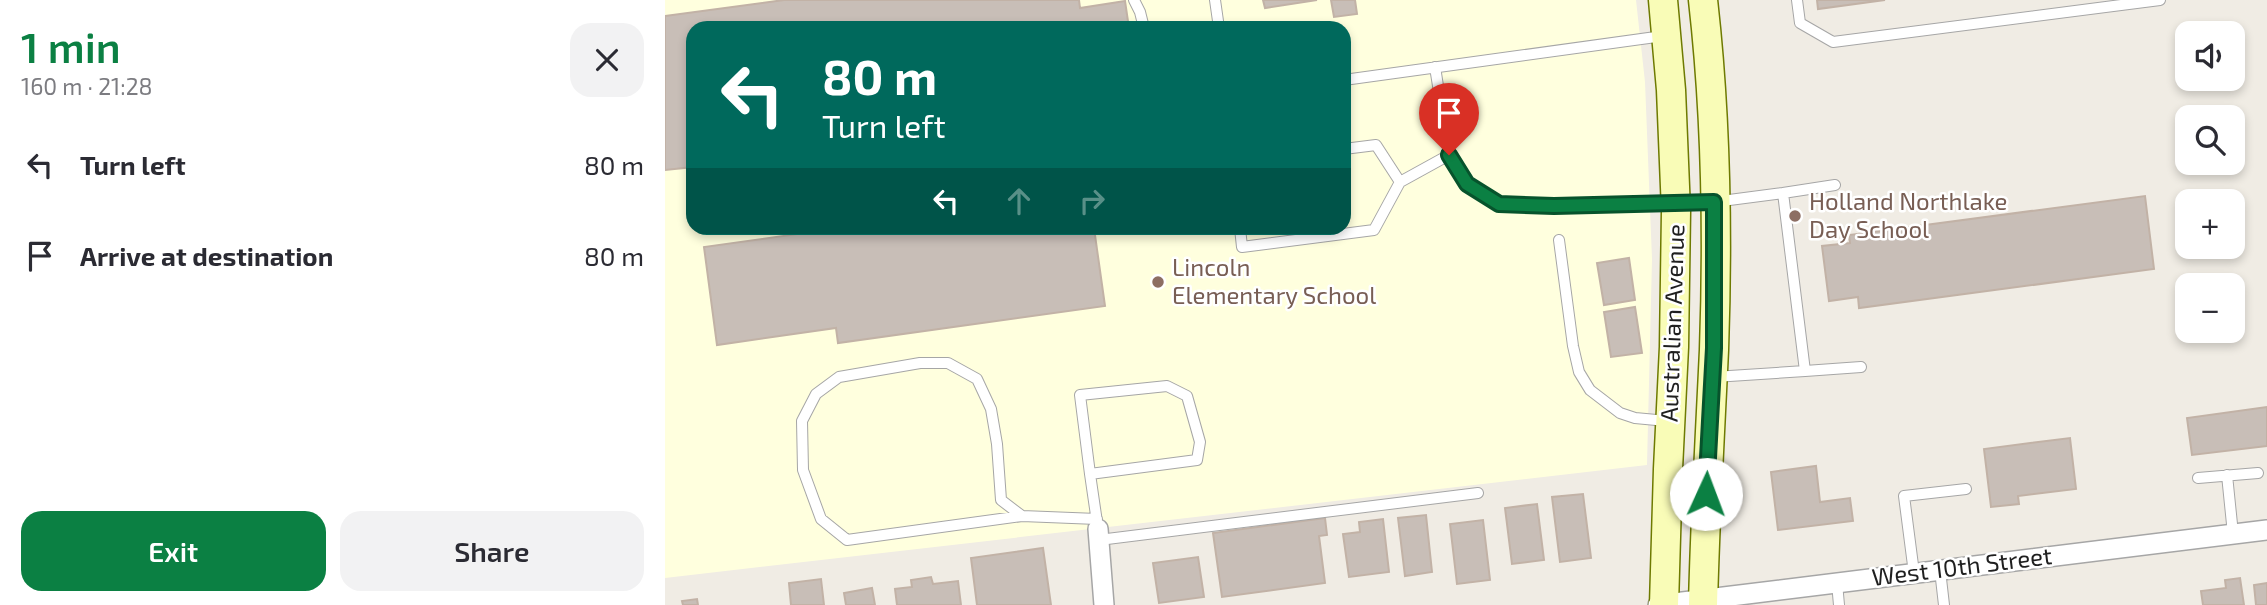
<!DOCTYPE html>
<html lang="en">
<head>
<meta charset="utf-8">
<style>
	:root { --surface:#fff; --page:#f2f2f3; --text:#2b2b33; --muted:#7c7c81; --accent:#0b8043 }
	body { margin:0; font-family:"Exo 2",sans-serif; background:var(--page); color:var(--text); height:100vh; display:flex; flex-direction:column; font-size:26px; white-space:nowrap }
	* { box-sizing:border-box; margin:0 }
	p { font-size:23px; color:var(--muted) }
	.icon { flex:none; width:38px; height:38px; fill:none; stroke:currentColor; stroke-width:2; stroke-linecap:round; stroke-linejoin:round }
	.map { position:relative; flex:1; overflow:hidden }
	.details { display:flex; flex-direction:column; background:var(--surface); width:665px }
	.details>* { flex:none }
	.top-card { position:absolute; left:21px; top:21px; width:665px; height:214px; border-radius:21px; box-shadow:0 4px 10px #0003; background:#00695c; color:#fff; overflow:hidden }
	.fabs { position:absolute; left:1510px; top:21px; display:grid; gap:14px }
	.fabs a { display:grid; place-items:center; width:70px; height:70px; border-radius:14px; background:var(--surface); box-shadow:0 4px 10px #0003; font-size:35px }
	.pin { position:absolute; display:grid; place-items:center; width:60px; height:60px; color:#fff; margin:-72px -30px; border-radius:50% 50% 50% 0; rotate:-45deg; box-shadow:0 0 7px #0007 }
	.pin .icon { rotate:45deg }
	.me { position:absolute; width:77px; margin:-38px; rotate:2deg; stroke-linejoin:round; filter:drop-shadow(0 0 5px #0008) }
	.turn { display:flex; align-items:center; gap:24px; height:147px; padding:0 21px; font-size:32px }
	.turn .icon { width:91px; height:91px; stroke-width:2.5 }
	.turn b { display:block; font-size:49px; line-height:60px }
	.lanes { display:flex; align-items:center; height:66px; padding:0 21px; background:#0003; justify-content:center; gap:35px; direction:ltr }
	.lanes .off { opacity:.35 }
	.round { display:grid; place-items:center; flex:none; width:74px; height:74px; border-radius:21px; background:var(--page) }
	.headline { display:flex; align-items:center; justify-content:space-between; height:119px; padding:0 21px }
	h1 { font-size:42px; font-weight:600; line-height:52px; color:var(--accent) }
	.primary-button { display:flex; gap:14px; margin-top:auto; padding:14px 21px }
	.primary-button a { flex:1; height:80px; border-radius:21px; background:var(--accent); color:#fff; font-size:28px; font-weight:600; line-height:80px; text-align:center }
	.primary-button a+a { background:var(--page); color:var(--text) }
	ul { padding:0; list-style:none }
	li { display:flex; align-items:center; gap:21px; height:91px; padding:0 21px }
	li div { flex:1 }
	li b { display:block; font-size:26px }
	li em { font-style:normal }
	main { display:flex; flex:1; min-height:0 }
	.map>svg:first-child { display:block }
	.education { fill:#ffffde; fill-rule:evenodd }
	.building { fill:#c8beb7; stroke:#c2b2a6; stroke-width:2 }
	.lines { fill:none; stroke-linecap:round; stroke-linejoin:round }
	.service-casing { stroke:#a6a6a6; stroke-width:12 }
	.minor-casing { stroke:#a6a6a6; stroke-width:22 }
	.secondary-casing { stroke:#6e7a01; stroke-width:31 }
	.service { stroke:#fff; stroke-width:10 }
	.minor { stroke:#fff; stroke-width:19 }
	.secondary { stroke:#f9fcb7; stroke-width:28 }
	.route-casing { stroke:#07532c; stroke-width:18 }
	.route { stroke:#0b8043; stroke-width:12 }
	.education-dot { fill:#8d6e63; stroke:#fff; stroke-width:2.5 }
	.labels { text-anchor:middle; stroke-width:5; stroke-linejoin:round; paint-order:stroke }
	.education-label { font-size:24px; fill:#785e54; stroke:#fff; text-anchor:start }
	.street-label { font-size:24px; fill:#1f1f1f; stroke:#fff }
</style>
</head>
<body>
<main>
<section class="details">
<div class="headline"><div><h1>1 min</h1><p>160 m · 21:28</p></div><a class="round"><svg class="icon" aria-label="close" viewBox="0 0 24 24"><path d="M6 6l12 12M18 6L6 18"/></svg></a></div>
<ul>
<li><svg class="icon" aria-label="left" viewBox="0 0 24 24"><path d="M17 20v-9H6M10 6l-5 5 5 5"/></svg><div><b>Turn left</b></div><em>80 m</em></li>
<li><svg class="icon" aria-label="arrive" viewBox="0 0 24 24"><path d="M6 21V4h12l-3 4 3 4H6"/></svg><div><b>Arrive at destination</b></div><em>80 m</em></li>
</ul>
<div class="primary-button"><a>Exit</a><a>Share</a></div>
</section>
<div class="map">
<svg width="1602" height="605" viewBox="0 0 1602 605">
	<rect width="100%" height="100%" fill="#f0ece4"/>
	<path class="education" d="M0,0h971l9,82 7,177 -5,206 -982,113zM28,28h651v200h-651z"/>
	<path class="building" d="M119,0h295l1,8 45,-7 4,27h-436v139l-28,3v-154z
		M598,0h54l-52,8z
		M666,0h24l2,14 -23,3z
		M1152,0h68l-67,9z
		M1480,196l9,73 -295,39 -1,-11 -29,4 -7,-55 28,-3 -1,-8z
		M154,228h275l11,78 -267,37 -2,-15 -119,17 -13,-98 115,-16z
		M964,258l6,42 -31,5 -7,-42z
		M970,307l7,46 -31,4 -7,-45z
		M1602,407v39l-75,9 -5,-37z
		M1405,438l6,51 -58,7 1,8 -28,3 -7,-58z
		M1151,466l4,36 30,-4 3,23 -75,9 -7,-58z
		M918,494l8,64 -31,4 -8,-65z
		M872,504l7,56 -32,4 -7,-56z
		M761,515l6,57 -27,4 -7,-58z
		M660,518l2,17 -8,1 6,47 -103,14 -9,-64z
		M718,519l6,53 -40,5 -6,-43 17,-2 -1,-10z
		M818,520l7,60 -33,4 -7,-60z
		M378,548l8,57h-74l-6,-47z
		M533,557l6,40 -45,6 -6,-40z
		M266,577l2,7 25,-3 3,24h-64l-2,-16 17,-2 -1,-7z
		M1575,578l4,27h-41l-2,-14 25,-3 -1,-8z
		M156,579l3,26h-33l-2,-22z
		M1602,583v22h-11l-2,-20z
		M207,588l3,17h-29l-2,-12z
		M32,599l1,6h-15l-1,-4z"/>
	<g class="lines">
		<defs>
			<path id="service" d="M469,0l6,12 4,16
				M550,0l4,28
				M1132,0l3,23 33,19 327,-42
				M679,80l319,-44
				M679,149l32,-4 24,37
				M784,155l18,29 32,20 55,2 160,-4 69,-9 22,178 -91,6
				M1118,193l52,-8
				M575,228l2,19 132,-17 26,-48 49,-27 -14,-88
				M894,240l14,106 6,26 11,18 30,23 15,5 32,3
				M1140,371l56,-4
				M425,474l-10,-79 87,-9 20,10 13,46 -3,18 -107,14 7,48
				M1562,475l6,59
				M1533,478l60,-5
				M357,516l-175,24 -26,-21 -18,-49 -1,-49 14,-27 23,-17 81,-14h28l29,16 14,30 6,35 4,56 21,16 75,3
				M434,540l379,-47
				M1275,570l4,35
				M1249,573l-10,-77 62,-7
				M1172,583l2,22"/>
			<path id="minor" d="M433,529l6,76
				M993,605l609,-75"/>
			<path id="secondary" d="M998,0l8,90 5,121 -2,136 -6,122 -4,136
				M1038,0c13,114 15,236 11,350 -4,85 -9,170 -11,255"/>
		</defs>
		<use href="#service" class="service-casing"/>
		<use href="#minor" class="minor-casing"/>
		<use href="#secondary" class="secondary-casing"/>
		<use href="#service" class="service"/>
		<use href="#minor" class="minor"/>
		<use href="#secondary" class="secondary"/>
	</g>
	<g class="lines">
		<defs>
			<path id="route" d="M784,155l18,29 32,20 55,2 160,-4v146l-8,146"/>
		</defs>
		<use href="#route" class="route-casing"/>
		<use href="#route" class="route"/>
	</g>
	<g class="education-dot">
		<circle cx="1130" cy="216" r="7"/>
		<circle cx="493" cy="282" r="7"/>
	</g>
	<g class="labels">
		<g class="education-label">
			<text x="1144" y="210">Holland Northlake<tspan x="1144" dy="28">Day School</tspan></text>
			<text x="507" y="276">Lincoln<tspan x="507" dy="28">Elementary School</tspan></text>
		</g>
		<g class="street-label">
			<text transform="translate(1008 323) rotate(-88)" y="8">Australian Avenue</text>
			<text transform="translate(1297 567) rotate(-7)" y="8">West 10th Street</text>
		</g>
	</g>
</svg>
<div class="fabs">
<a><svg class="icon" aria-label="sound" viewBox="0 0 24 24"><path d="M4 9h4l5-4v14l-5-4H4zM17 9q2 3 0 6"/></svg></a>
<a><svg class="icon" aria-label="search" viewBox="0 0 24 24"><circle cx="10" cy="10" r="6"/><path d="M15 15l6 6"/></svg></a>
<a>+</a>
<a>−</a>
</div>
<div class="pin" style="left:784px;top:155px;background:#d93025"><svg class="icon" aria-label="arrive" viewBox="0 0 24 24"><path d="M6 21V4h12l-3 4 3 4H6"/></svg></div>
<svg class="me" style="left:1041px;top:494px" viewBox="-20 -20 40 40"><circle r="19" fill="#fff"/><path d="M0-13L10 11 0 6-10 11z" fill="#0b8043"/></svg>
<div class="top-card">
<div class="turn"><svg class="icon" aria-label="left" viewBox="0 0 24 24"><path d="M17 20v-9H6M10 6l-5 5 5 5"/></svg><div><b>80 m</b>Turn left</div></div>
<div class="lanes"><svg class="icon" aria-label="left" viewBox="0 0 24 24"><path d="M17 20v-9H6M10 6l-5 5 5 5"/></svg><svg class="icon off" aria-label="ahead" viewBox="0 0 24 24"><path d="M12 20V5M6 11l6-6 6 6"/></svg><svg class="icon off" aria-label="right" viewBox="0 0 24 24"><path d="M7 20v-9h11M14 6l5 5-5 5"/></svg></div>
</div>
</div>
</main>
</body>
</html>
